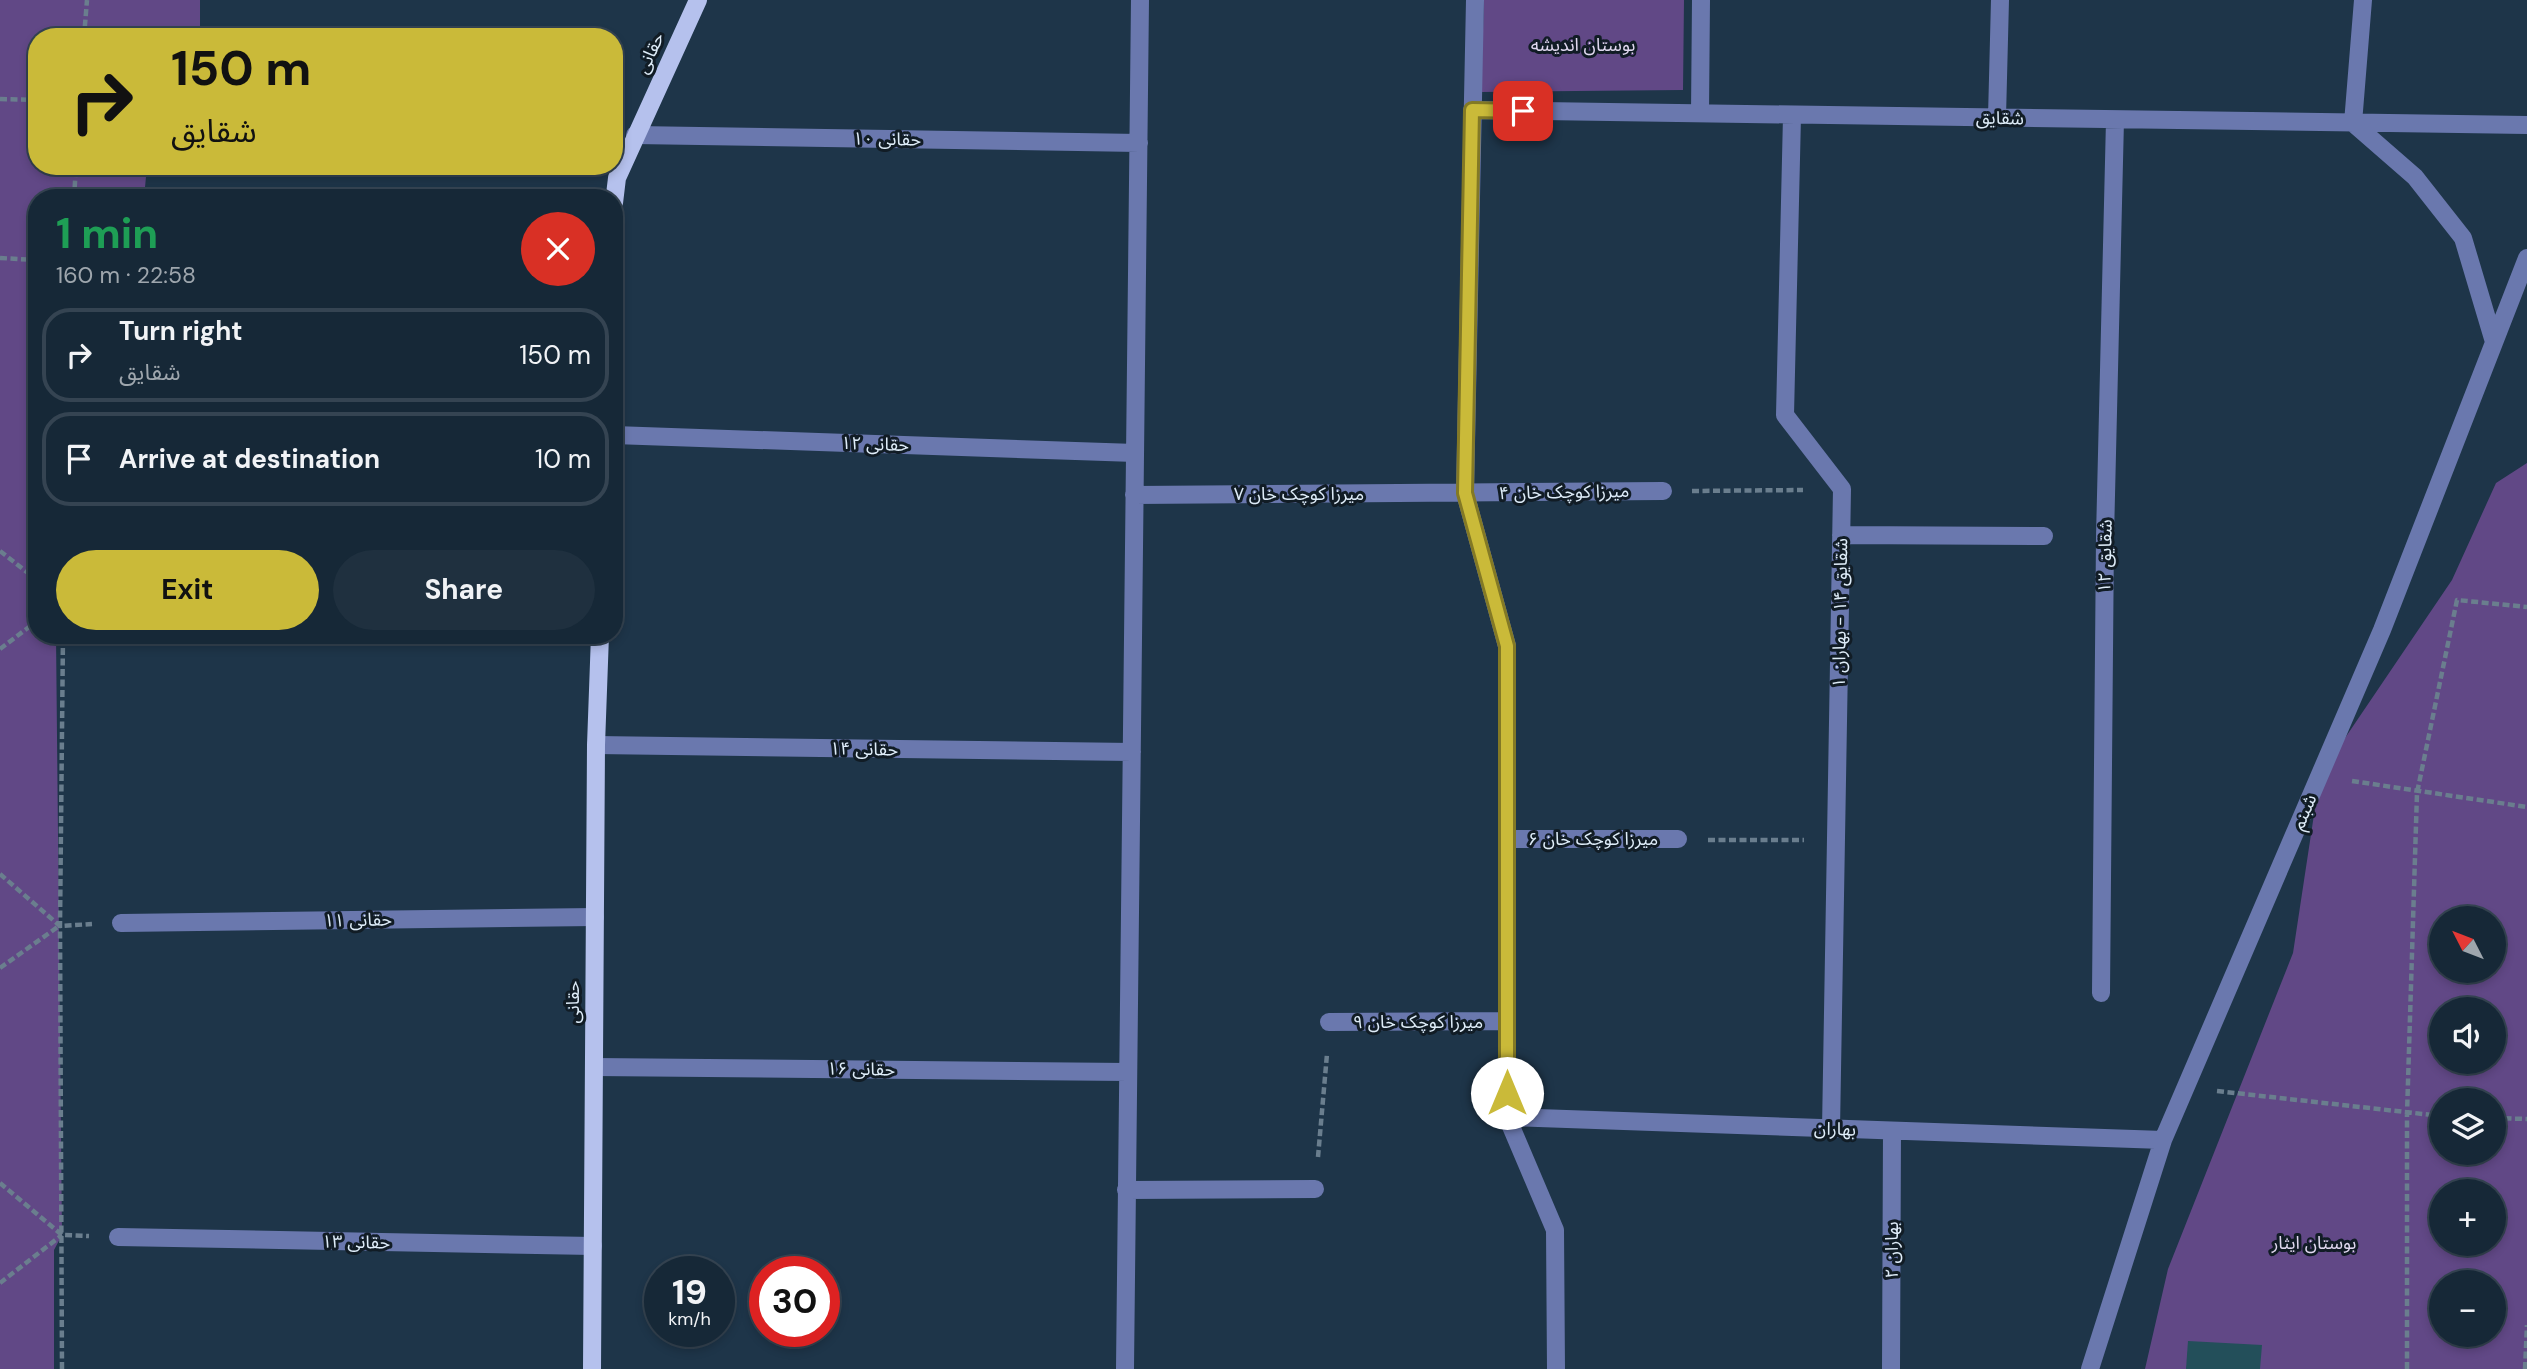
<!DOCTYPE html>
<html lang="en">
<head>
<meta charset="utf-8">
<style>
	:root { --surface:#162837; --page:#1f303f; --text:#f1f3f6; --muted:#9ea6ad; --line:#354452; --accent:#caba39 }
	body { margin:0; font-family:"DM Sans","Noto Sans Arabic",sans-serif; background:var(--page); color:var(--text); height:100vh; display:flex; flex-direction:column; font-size:26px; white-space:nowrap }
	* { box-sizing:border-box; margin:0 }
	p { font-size:23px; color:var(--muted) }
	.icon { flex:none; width:38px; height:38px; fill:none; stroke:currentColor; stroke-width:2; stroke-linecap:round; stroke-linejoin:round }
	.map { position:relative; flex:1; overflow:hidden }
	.side { position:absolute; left:28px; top:189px; width:595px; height:455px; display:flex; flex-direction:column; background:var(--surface); border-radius:28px; box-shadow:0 4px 10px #0003,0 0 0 2px var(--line) }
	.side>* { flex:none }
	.guide { position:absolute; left:28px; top:28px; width:595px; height:147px; border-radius:28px; box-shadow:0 4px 10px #0003,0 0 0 2px var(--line); background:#caba39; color:#111; overflow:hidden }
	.needle { width:46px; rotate:312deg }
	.fabs { position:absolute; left:2429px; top:906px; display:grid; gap:14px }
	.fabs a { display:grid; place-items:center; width:77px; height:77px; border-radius:50%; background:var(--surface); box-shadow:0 4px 10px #0003,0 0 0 2px var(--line); font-size:35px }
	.speed { position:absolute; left:644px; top:1256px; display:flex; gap:14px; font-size:35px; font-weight:700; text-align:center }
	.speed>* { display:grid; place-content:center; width:91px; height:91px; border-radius:50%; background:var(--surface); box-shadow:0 4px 10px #0003,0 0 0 2px var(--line); line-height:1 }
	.speed small { font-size:18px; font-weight:400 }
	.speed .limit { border:10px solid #d22; background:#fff; color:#111 }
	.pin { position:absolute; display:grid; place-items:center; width:60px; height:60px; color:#fff; margin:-30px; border-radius:14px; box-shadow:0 4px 10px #0006 }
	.me { position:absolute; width:77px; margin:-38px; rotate:0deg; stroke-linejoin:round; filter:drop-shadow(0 0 5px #0008) }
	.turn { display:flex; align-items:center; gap:24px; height:147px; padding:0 28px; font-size:32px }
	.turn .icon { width:91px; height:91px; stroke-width:2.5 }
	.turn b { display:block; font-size:49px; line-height:60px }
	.round { display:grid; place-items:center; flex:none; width:74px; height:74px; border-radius:37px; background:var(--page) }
	.headline { display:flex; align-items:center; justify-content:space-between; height:119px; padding:0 28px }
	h1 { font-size:42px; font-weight:700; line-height:52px; color:#1e9e55 }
	.primary-button { display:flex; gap:14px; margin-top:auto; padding:14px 28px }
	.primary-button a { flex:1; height:80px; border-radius:42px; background:var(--accent); color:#111; font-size:28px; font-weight:700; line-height:80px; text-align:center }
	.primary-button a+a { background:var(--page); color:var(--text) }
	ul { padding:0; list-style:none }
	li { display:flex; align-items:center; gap:21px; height:94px; margin:0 14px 10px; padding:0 14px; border:4px solid var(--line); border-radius:28px }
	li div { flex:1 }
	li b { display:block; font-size:26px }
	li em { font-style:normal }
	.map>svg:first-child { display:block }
	.green { fill:#614886; fill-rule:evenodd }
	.building { fill:#234f5a }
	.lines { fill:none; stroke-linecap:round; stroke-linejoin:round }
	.path { stroke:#6a7e8e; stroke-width:4.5; stroke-dasharray:7 3.5; stroke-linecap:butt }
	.minor { stroke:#6a78ae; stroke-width:18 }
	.major { stroke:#b5c1ed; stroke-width:18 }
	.route-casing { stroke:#837925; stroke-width:18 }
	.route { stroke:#caba39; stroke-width:12 }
	.labels { text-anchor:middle; stroke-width:6; stroke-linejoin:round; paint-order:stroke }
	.park-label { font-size:18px; fill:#e0d8ef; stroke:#111c25 }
	.street-label { font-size:18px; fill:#deecf8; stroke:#111c25 }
</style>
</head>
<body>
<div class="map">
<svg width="2527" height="1369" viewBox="0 0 2527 1369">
	<rect width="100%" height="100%" fill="#1e3549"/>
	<path class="green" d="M0,0h200v37h-163v129h110l-3,32h-107v437h19l6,600 -8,15v119h-54z
		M1484,0h200l-1,90 -202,2z
		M2527,463v906h-382l23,-100 125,-316 27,-178 132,-195 44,-97zM2441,919h53v52h-53zM2441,1010h53v52h-53zM2441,1101h53v52h-53zM2441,1192h53v52h-53zM2441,1283h53v52h-53z"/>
	<path class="building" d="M2188,1341l74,4 -2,24h-74z"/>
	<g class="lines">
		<path class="path" d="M84,37l3,-37
			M0,99l37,1
			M74,198l2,-32
			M0,258l37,2
			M1692,491l111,-1
			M0,551l37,29
			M0,649l37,-28
			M2352,781l175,26
			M1708,840h96
			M0,874l60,52 32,-2
			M0,968l59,-42
			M2217,1091l224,25
			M2494,1118l33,1
			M1318,1157l9,-103
			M0,1183l62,52 27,1
			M0,1283l62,-48
			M62,1369l-2,-443 3,-291
			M2407,1369v-255l10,-321 40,-193 70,7
			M2525,1369l2,-44"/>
		<path class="minor" d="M1475,0l-10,493 42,153v471l48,113 1,139
			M2363,0l-10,123 62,54 48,61 31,104
			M1472,110l1055,15
			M1700,113l1,-113
			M1792,116l-7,299 57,74 -11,640
			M1997,117l3,-117
			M635,135l504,8
			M614,435l521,18
			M1134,495l529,-4
			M1841,535l203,1
			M596,745l536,7
			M1509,839h169
			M121,923l474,-6
			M2101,993l4,-456 10,-417
			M1329,1022l178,-1
			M594,1067l534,5
			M1507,1117l656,23
			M1126,1190l189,-1
			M118,1237l475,9
			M1125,1369l15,-1369
			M1891,1369l1,-238
			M2090,1369l73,-229 219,-510 145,-372"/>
		<path class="major" d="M614,203l3,-25 81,-178
			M592,1369l4,-624 4,-110"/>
	</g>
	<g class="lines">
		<defs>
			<path id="route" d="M1507,1093v-447l-42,-153 7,-383 51,1"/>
		</defs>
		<use href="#route" class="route-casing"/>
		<use href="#route" class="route"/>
	</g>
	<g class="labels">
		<g class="park-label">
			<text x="1583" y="51">بوستان اندیشه</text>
			<text x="2314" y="1249">بوستان ایثار</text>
		</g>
		<g class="street-label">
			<text transform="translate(650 53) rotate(-65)" y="6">حقانی</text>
			<text transform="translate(2000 118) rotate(1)" y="6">شقایق</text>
			<text transform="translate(887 139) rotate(1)" y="6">حقانی ۱۰</text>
			<text transform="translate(875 444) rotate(2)" y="6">حقانی ۱۲</text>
			<text transform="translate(1564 492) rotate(-1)" y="6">میرزا کوچک خان ۴</text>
			<text x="1299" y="500">میرزا کوچک خان ۷</text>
			<text transform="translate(2105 556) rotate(-89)" y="6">شقایق ۱۲</text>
			<text transform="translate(1840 613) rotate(-89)" y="6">شقایق ۱۴ - بهاران ۱</text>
			<text transform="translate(864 749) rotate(1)" y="6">حقانی ۱۴</text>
			<text transform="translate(2304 812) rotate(-67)" y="6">شبنم</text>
			<text x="1593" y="845">میرزا کوچک خان ۶</text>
			<text transform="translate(358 920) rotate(-1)" y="6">حقانی ۱۱</text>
			<text transform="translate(573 1002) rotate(-90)" y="6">حقانی</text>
			<text x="1418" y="1028">میرزا کوچک خان ۹</text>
			<text transform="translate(861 1069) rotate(1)" y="6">حقانی ۱۶</text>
			<text transform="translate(1835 1129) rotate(2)" y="6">بهاران</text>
			<text transform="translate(356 1242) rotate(1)" y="6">حقانی ۱۳</text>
			<text transform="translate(1892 1250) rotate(-90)" y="6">بهاران ۲</text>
		</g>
	</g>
</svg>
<div class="fabs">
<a><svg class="needle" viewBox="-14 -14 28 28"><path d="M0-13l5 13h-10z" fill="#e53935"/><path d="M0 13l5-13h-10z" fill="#9ea6ad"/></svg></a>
<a><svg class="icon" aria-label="sound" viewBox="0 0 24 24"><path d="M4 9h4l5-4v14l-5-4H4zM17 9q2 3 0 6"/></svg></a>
<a><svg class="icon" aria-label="layers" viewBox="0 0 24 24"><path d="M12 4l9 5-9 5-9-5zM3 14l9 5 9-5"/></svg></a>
<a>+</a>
<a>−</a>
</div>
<div class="speed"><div>19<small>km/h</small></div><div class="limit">30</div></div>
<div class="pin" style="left:1523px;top:111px;background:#d93025"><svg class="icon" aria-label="arrive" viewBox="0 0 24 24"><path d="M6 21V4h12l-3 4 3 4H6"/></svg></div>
<svg class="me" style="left:1507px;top:1093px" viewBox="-20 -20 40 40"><circle r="19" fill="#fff"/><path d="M0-13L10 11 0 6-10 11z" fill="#caba39"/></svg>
<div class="guide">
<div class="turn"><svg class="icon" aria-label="right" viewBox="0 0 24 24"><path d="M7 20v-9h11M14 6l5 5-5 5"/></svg><div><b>150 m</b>شقایق</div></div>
</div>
<section class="side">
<div class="headline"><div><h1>1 min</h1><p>160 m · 22:58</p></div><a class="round" style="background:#d93025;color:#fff"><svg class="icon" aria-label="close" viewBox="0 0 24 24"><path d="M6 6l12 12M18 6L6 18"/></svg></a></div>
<ul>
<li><svg class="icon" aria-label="right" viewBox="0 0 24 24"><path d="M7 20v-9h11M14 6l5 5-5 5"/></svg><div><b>Turn right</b><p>شقایق</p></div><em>150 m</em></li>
<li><svg class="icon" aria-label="arrive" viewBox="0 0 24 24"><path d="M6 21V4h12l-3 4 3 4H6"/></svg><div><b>Arrive at destination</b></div><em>10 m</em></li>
</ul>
<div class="primary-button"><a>Exit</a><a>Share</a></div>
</section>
</div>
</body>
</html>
